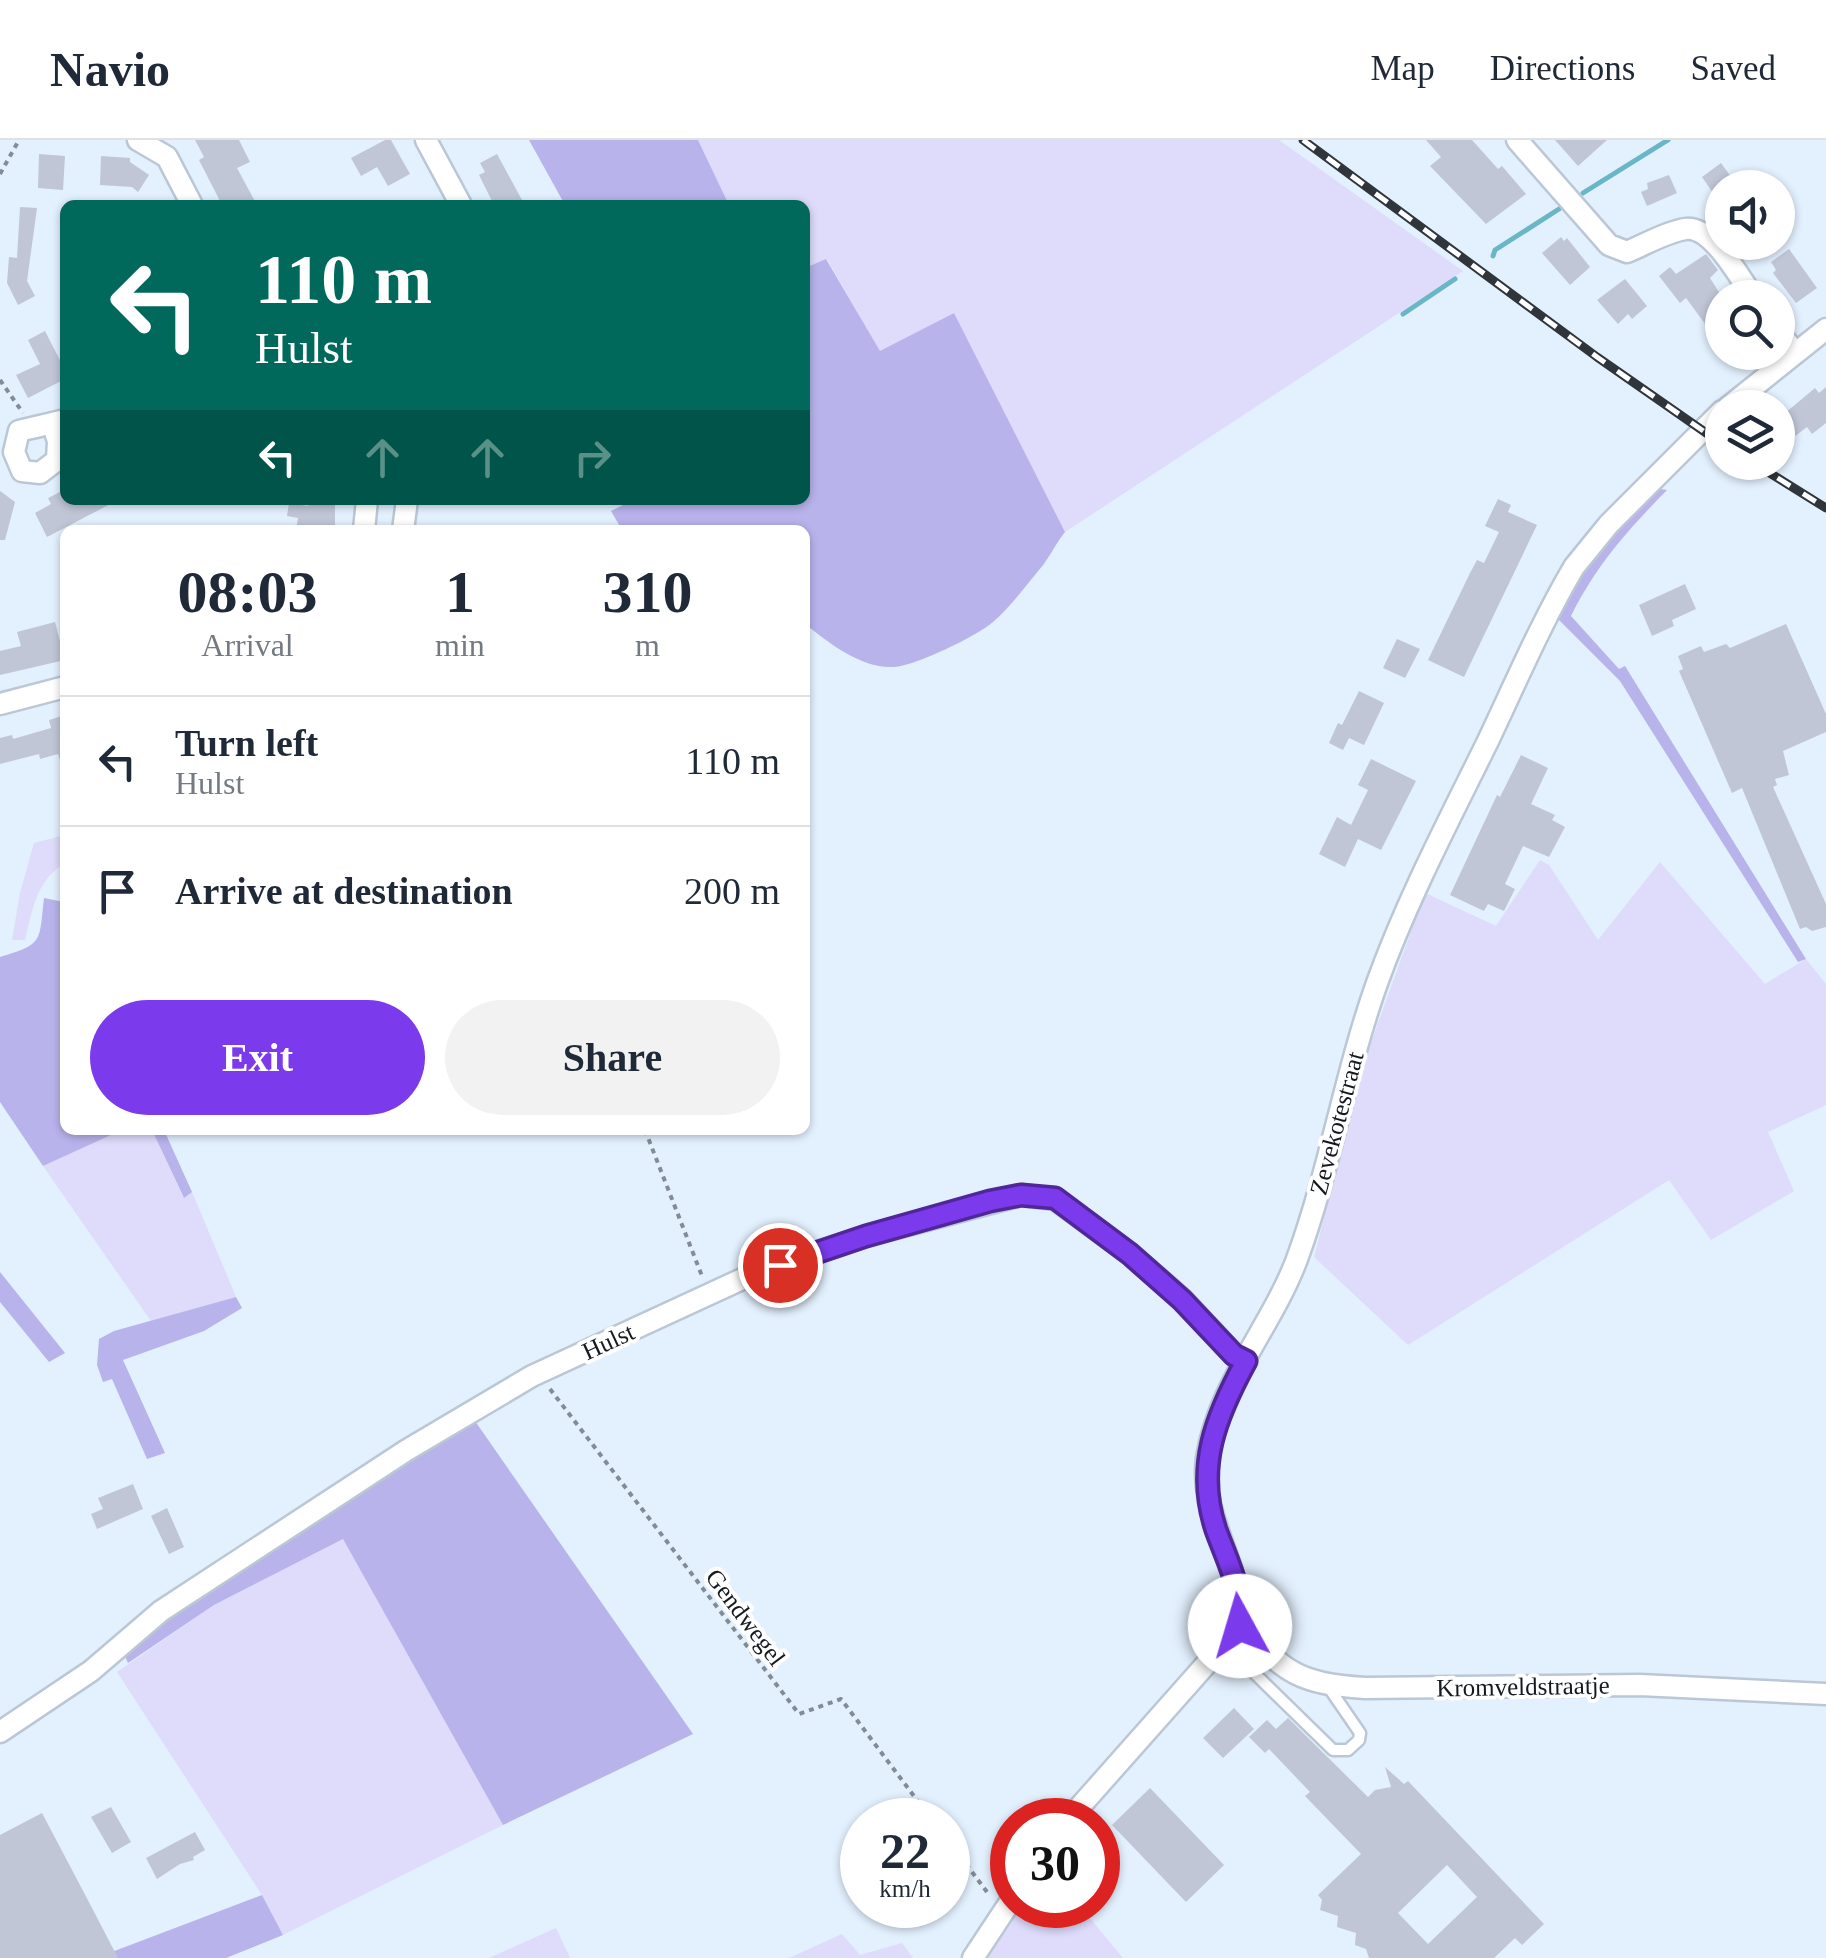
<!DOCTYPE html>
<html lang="en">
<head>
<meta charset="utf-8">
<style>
	:root { --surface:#fff; --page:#f2f2f3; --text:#1f2937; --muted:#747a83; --line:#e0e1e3; --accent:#7c3aed }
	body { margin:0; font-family:"Times New Roman",serif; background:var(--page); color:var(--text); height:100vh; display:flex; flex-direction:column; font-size:38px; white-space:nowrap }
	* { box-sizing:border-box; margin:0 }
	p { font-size:32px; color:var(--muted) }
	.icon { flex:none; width:55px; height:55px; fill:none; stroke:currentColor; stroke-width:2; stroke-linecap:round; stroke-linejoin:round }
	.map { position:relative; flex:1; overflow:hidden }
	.side { position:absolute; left:60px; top:385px; width:750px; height:610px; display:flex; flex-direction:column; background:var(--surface); border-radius:15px; box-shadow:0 2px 8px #0004 }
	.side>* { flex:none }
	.hud { position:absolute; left:60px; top:60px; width:750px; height:305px; border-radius:15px; box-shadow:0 2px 8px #0004; background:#00695c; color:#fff; overflow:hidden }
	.controls { position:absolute; left:1705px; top:30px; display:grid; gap:20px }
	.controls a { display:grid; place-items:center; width:90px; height:90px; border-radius:50%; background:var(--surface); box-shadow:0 2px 8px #0004; font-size:50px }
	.speed { position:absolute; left:840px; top:1658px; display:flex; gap:20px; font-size:50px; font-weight:700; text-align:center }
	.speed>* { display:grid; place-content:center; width:130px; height:130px; border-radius:50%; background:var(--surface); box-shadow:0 2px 8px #0004; line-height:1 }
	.speed small { font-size:25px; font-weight:400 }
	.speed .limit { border:15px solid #d22; background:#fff; color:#111 }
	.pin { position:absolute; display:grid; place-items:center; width:85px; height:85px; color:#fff; margin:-42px; border:5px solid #fff; border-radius:50%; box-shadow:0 2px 10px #0007 }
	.me { position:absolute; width:110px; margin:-55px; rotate:354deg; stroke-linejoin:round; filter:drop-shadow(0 0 8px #0008) }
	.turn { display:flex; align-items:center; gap:35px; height:210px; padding:0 30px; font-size:45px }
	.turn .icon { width:130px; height:130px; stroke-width:2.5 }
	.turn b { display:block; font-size:70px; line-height:85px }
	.lanes { display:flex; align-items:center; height:95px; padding:0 30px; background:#0003; justify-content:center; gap:50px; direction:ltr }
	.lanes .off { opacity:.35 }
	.eta { display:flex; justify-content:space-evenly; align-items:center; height:170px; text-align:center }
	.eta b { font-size:60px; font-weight:600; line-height:70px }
	.cta { display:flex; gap:20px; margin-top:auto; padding:20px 30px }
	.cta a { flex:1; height:115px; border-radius:60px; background:var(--accent); color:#fff; font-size:40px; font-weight:600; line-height:115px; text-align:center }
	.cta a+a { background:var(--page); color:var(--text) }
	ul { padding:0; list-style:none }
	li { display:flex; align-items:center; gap:30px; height:130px; padding:0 30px; border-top:2px solid var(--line) }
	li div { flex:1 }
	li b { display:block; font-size:38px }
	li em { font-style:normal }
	header { display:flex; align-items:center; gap:60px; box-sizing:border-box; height:140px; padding:0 50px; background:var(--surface); border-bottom:2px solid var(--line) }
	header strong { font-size:48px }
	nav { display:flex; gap:55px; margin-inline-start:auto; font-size:35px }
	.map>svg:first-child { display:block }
	.green { fill:#dedbfb }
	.forest { fill:#b8b3eb }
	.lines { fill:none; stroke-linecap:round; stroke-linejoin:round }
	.stream { stroke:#69b7c6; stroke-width:5 }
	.building { fill:#c0c6d6; fill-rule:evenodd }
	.service-casing { stroke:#bbc7d4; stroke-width:15 }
	.minor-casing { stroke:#bbc7d4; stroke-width:25 }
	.path { stroke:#838c96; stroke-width:4; stroke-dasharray:5 5; stroke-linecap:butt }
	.service { stroke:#fff; stroke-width:10 }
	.minor { stroke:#fff; stroke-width:20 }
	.rail-casing { stroke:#30353b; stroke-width:9 }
	.rail { stroke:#fff; stroke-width:5; stroke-dasharray:15; stroke-linecap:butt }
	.route-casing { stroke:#51269a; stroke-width:25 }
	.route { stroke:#7c3aed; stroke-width:18 }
	.labels { text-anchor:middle; stroke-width:8; stroke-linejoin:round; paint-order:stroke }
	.street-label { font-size:25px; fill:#15191e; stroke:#fff }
</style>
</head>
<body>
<header>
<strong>Navio</strong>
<nav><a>Map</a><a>Directions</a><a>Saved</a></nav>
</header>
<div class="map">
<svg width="1826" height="1818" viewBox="0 0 1826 1818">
	<rect width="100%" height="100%" fill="#e3f0fe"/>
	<path class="green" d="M698,0h581l184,131 -398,261 -111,-219 -74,39 -53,-93 -22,9v-63h-76z
		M65,695v28c-29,18 -32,45 -40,77h-13l8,-47 14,-50z
		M1540,720l9,5 49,75 62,-78 105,122 41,-25 20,25v121l-58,27 26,59 -83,49 -42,-60 -261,165 -94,-88 51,-198 60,-166 71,33z
		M122,990h30l31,67 9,-5 44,105 -85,24 -108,-155z
		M343,1399l160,286 -220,110 -21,-40 -145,-223 97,-67z
		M1021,1765h58l44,53h-137z
		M556,1788l14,30h-81z
		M842,1794l18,21 42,-12 11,15h-124z"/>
	<path class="forest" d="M529,0h169l31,65h-164z
		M826,119l54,92 74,-38 111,219c-10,12 -16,27 -26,38 -14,17 -30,38 -46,52 -16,14 -78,44 -99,45 -32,2 -65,-24 -89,-43v-94h-183l-11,-19 22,-11h172v-232z
		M1654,348l13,2c-40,41 -70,74 -96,126l48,53 6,-3 181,293 -8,3 -178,-281 -65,-65 29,-53z
		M44,758l20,4 1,3v225h57l-79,36 -43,-64v-145c44,-13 39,-15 44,-59z
		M152,990h12l28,62 -8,6z
		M0,1132l65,81 -16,9 -49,-60z
		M236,1157l6,11 -38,23 -81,29 42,93 -18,6 -35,-80 -9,3 -6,-17 2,-26 15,-8z
		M475,1281l218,313 -190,91 -160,-286 -129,66 -86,58 -4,-9 50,-42z
		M262,1755l21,40 -57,23h-130z"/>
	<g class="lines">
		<path class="stream" d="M1583,53l85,-53
			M1493,116l2,-6 64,-41
			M1403,174l52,-35"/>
	</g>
	<path class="building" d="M195,0h44l11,22 -13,6 20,37h-35l-23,-45 5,-3z
		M385,0h6l19,34 -22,12 -11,-19 -16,9 -10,-18z
		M1426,0h46l26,29 4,-3 24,28 -40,30 -56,-58 11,-9z
		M1555,0h52l-29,26z
		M39,14l26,2 -2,34 -25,-2z
		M497,14l25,46 -11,5h-17l-15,-30 6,-3 -5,-9z
		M101,16l29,2v4l19,13 -11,17 -6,-5 -32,-2z
		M1721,23l18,25h-17v18l-20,-29z
		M1669,35l8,18 -30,13 -6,-14 7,-3 -1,-6z
		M20,67l17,1 -10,73 8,15 -17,9 -11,-22 2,-26 8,1z
		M1561,97l3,4 3,-3 23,29 -20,18 -28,-32z
		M1789,109l28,39 -21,15 -23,-30 3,-3 -5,-8z
		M1706,114l12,16 -8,8 12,19v50l-36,-49 -6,5 -21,-27 11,-9 6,7z
		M1625,139l22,27 -15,13 -4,-5 -10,10 -21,-24z
		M45,191l20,39v9l-37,19 -12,-23 24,-11 -12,-24z
		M1826,247v36l-14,11 -5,-7 -21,16 -8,-10v-14l37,-31 4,5z
		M0,351l15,11 -10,38h-5z
		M62,351l3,9h53l-71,37 -12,-24 16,-9 -3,-6z
		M1498,359l13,6 -3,7 29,13 -73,152 -36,-17 42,-87 7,-13 7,3 15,-31 -14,-6z
		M309,360l26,3v25l-15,-3 -1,5h-23l2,-12 -11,-2 2,-13 19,3z
		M1685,444l11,25 -24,11 2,6 -22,10 -13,-31z
		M55,482l10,38 -65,15v-24l21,-5 -4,-14z
		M1786,484l40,90v18l-43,19 6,24 -14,4 2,6 -4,2 53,117v23l-14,4 -6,-4 -6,2 -58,-141 -10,5 -53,-122 4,-2 -5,-13 23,-10 3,6 22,-8 4,4z
		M1397,499l23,10 -15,29 -22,-10z
		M1359,551l25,12 -20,42 -15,-7 -6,12 -14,-7 9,-20 4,2z
		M65,575v47l-4,1 -3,-9 -18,5 -1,-5 -39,10v-26l12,-3 1,4 38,-11 -2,-8z
		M1521,615l27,13 -17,36 24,11 -3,5 13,7 -16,30 -26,-11 -18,38 10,5 -11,22 -16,-7 -4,7 -34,-16 47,-100 3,2z
		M1371,619l45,22 -35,69 -23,-11 -13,28 -26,-13 18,-37 14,8 17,-35 -10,-5z
		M133,1344l10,25 -46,20 -6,-15 12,-5 -5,-11z
		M167,1368l17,39 -15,7 -18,-38z
		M1234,1568l20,21 -31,29 -20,-20z
		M1288,1578l80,79 7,-7 16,-3 -6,-20 19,17 4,-3 136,143 -22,21 -7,-7 -21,20h-125l-3,-9 -11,-4 1,-12 -19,-6 1,-11 -18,-6 2,-10 -4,-5 43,-41 -56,-58 5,-4 -41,-43 -4,4 -16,-16 18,-17 9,9zM1447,1725l30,32 -49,47 -30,-31z
		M1150,1648l74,77 -38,37 -74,-77z
		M111,1667l20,35 -19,11 -21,-36z
		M42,1673l49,93 27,52h-118v-123z
		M195,1692l10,18 -12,7 1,3 -14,4 -23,15 -11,-21z"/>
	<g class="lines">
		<defs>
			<path id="service" d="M1240,1487l1,26 6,13 86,84h15l11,-10 1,-7 -33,-48"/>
			<path id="minor" d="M138,0l29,17 25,48
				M426,0l35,65
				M1517,0l92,105 18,7c17,-7 39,-20 58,-23 27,-4 54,48 69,69
				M1778,190l16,22
				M1727,268l99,-79
				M52,283l6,18 -1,19 -17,13 -18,-2 -8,-19 5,-21c15,-4 31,-7 46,-11
				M364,390l3,-30
				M403,390l4,-30
				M0,564l65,-17
				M1240,1486c47,47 56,57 125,62l275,-3 186,9
				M0,1592l91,-61 70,-60 246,-161 125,-74 219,-101 115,-39 155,-41 34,4 75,55 53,46 51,55 12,6
				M1068,1680l172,-194c4,-59 -41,-108 -33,-168 11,-73 65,-132 90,-199 33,-90 48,-186 80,-276 30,-83 71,-161 110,-240 28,-59 54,-120 87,-176l35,-43 113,-113
				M973,1818l39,-59"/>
		</defs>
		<use href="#service" class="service-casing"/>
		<use href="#minor" class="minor-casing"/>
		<path class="path" d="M0,34l19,-34
			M0,240l23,33
			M645,990l57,146
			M550,1249l249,325 42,-15 91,121
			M948,1700l42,56"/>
		<use href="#service" class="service"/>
		<use href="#minor" class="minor"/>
		<defs>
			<path id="rail" d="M1303,0l294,217 125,87
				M1752,322l74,46"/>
		</defs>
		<use href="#rail" class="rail-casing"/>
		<use href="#rail" class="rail"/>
	</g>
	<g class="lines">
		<defs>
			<path id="route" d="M780,1125l86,-29 124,-35 31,-6 34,3 75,56 52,46 52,55 12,6c-30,55 -51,106 -30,169 12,33 27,60 24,96"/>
		</defs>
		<use href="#route" class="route-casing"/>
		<use href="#route" class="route"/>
	</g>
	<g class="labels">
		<g class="street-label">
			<text transform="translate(1336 983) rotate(-75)" y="9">Zevekotestraat</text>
			<text transform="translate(608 1201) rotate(-25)" y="9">Hulst</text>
			<text transform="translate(746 1477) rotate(53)" y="9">Gendwegel</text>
			<text transform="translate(1523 1546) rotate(-1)" y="9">Kromveldstraatje</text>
		</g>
	</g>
</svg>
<div class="controls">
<a><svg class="icon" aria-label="sound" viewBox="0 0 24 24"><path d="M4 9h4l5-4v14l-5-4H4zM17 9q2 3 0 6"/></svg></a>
<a><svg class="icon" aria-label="search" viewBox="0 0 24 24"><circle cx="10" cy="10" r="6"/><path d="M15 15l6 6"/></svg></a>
<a><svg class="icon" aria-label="layers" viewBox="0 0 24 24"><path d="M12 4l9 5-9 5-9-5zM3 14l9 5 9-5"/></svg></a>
</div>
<div class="speed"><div>22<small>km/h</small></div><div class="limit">30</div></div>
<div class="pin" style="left:780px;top:1125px;background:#d93025"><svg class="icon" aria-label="arrive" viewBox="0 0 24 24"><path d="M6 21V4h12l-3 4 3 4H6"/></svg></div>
<svg class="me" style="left:1240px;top:1486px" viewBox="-20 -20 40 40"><circle r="19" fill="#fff"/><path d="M0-13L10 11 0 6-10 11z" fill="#7c3aed"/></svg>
<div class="hud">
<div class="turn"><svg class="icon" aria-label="left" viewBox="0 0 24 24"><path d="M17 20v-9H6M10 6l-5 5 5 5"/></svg><div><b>110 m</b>Hulst</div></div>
<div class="lanes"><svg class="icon" aria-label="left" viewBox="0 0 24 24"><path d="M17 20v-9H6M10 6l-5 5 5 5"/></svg><svg class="icon off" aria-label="ahead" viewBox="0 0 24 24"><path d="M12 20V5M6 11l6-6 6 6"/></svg><svg class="icon off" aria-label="ahead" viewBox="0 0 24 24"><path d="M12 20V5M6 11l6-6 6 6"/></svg><svg class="icon off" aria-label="right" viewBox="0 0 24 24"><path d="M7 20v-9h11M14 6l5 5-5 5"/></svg></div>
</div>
<section class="side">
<div class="eta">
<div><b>08:03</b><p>Arrival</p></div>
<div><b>1</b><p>min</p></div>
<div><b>310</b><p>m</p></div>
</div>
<ul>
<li><svg class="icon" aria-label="left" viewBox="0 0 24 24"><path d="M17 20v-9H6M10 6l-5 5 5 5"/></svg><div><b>Turn left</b><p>Hulst</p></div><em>110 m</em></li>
<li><svg class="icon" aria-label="arrive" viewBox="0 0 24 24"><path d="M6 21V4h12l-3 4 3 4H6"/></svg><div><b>Arrive at destination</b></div><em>200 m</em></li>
</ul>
<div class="cta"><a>Exit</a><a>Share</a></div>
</section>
</div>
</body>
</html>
